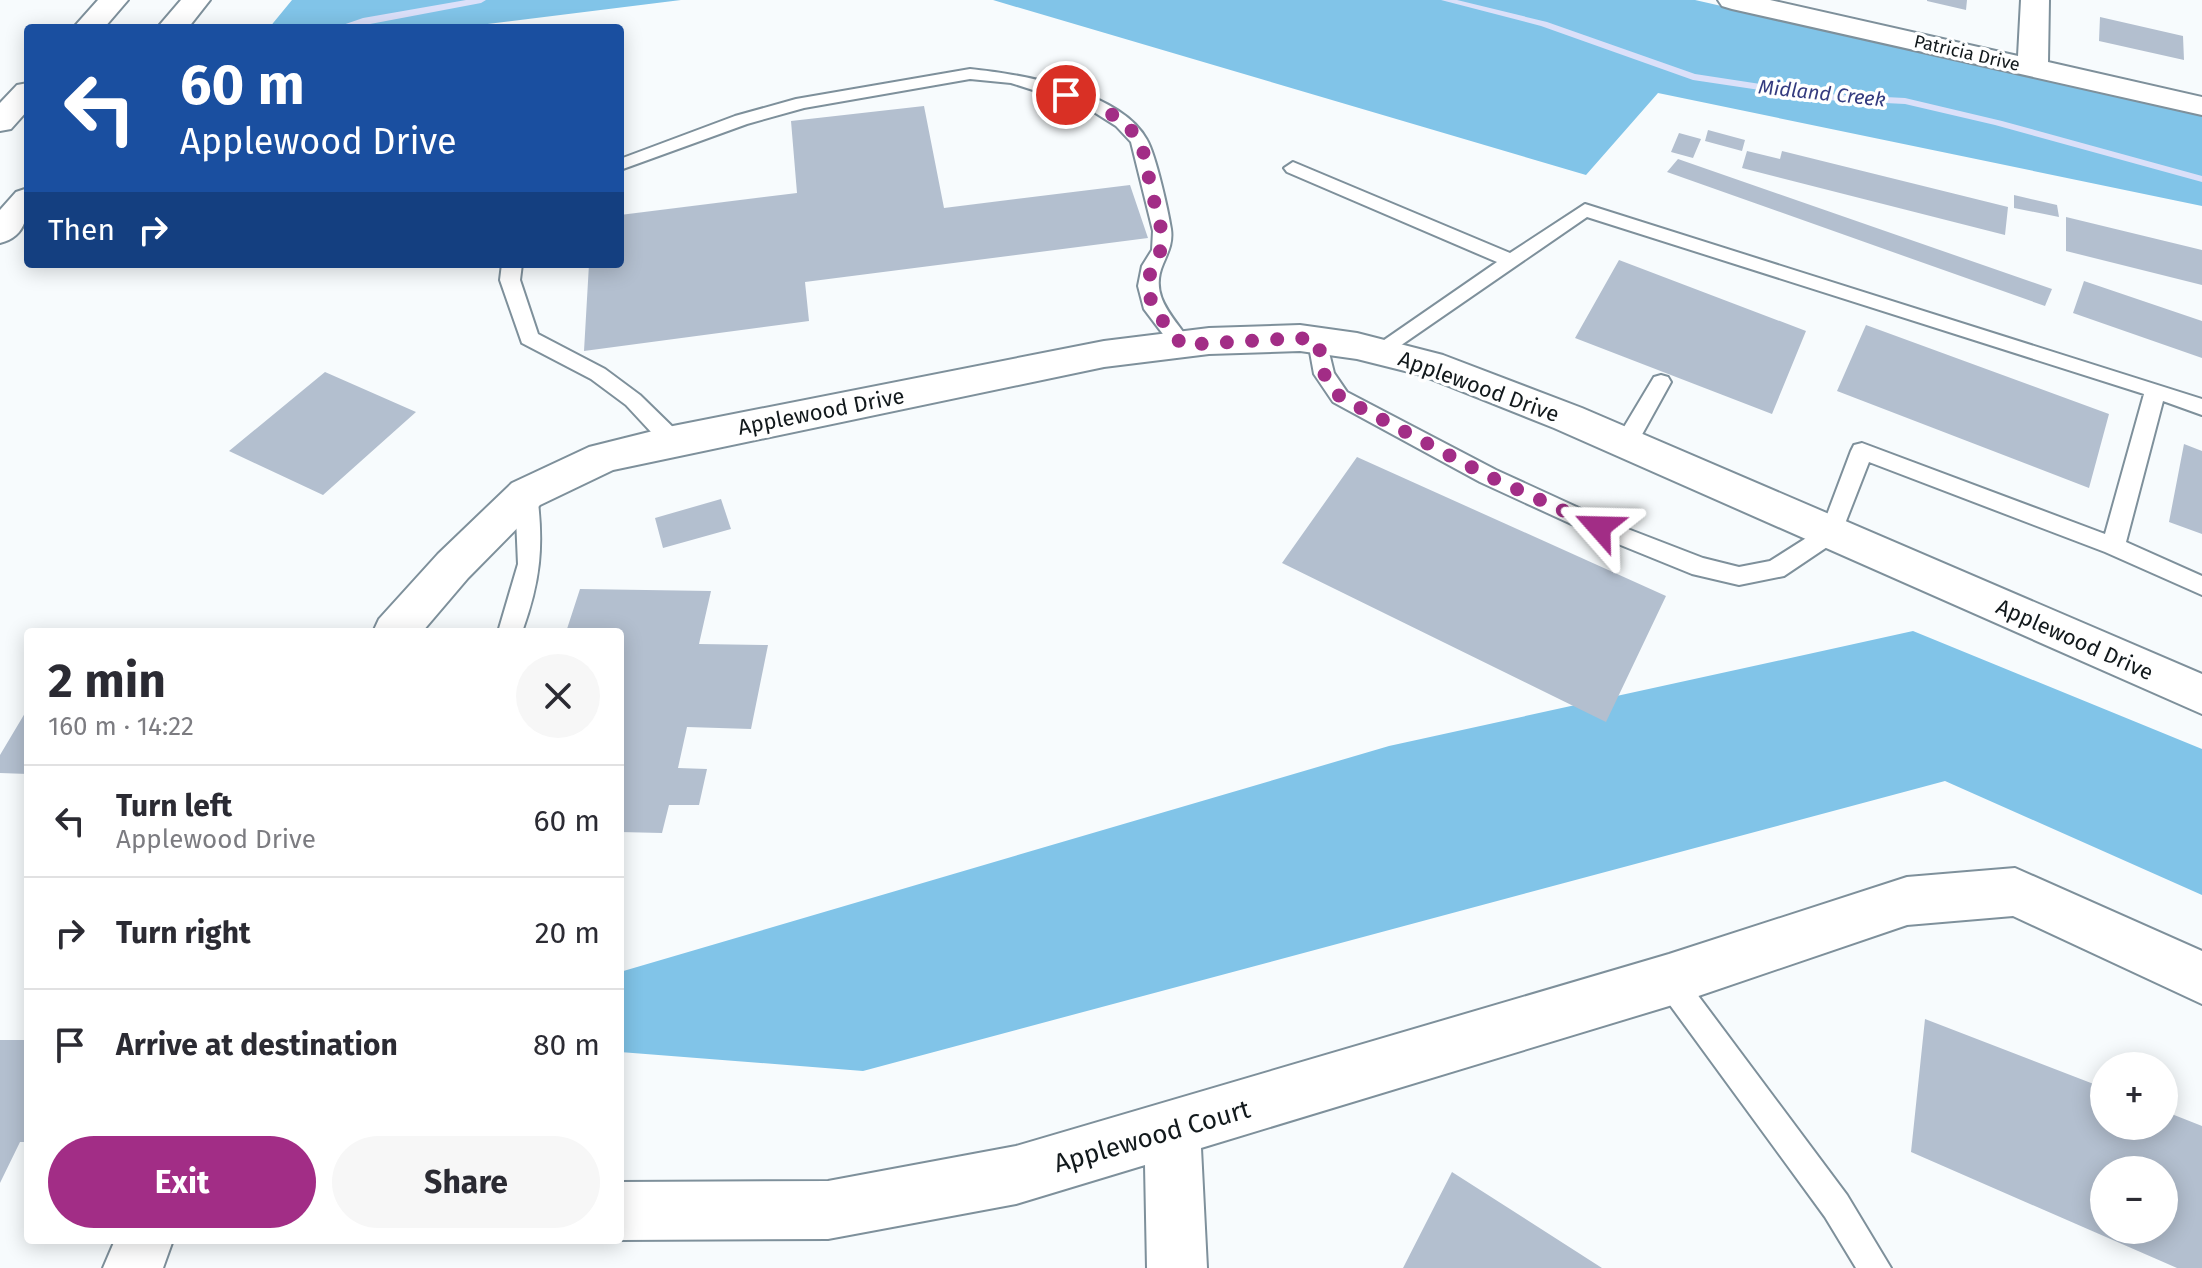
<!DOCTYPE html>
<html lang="en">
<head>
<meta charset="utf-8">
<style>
	:root { --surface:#fff; --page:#f7f7f7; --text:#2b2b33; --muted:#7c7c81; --line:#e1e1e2; --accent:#a22d86 }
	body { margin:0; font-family:"Fira Sans",sans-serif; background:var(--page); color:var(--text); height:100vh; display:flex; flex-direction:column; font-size:30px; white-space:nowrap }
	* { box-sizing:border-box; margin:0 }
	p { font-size:26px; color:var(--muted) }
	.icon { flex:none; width:44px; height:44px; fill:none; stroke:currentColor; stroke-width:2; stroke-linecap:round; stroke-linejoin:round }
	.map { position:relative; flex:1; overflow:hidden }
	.sheet { position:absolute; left:24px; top:628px; width:600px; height:616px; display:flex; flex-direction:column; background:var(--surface); border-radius:8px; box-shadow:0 4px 20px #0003 }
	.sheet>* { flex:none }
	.guide { position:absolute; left:24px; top:24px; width:600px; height:244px; border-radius:8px; box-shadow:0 4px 20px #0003; background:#1a4fa0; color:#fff; overflow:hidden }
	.buttons { position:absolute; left:2090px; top:1052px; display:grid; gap:16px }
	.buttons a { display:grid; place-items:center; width:88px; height:88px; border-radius:50%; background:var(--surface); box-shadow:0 4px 20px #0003; font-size:40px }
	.pin { position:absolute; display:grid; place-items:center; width:68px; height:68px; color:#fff; margin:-34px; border:4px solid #fff; border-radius:50%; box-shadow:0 2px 8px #0007 }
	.me { position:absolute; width:88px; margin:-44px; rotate:295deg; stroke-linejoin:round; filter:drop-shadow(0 0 6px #0008) }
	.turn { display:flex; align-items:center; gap:28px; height:168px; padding:0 24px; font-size:36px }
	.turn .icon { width:104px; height:104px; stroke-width:2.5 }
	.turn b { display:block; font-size:56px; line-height:68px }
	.then { display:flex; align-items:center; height:76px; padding:0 24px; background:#0003; gap:16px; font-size:30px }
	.round { display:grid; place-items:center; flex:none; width:84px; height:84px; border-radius:42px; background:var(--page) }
	.overview { display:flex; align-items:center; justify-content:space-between; height:136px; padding:0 24px }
	h1 { font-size:48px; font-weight:700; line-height:60px }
	.cta { display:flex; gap:16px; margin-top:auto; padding:16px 24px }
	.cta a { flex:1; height:92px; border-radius:48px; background:var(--accent); color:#fff; font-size:32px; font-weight:700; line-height:92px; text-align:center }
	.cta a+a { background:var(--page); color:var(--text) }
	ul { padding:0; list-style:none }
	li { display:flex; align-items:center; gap:24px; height:112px; padding:0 24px; border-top:2px solid var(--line) }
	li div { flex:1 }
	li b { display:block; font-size:30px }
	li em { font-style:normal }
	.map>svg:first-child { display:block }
	.forest { fill:#81c4e8 }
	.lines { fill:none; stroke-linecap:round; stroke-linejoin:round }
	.stream { fill:#dbe0f9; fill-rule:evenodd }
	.building { fill:#b3bfcf; fill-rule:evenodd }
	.lane-casing { stroke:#7e909b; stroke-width:4 }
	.street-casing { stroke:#7e909b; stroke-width:4 }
	.highway-casing { stroke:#7e909b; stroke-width:4 }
	.lane { fill:#fff; fill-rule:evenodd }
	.street { fill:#fff; fill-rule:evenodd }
	.highway { fill:#fff; fill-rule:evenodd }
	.route { stroke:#a22d86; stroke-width:14; stroke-dasharray:0 25.2 }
	.labels { text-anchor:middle; stroke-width:7; stroke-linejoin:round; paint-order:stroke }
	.far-street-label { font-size:18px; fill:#12191c; stroke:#fff }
	.far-water-label { font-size:20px; font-style:italic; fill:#343b7f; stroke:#fff }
	.street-label { font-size:22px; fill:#12191c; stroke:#fff }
	.near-street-label { font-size:26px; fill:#12191c; stroke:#fff }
</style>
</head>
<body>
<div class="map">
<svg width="2202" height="1268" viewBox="0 0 2202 1268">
	<rect width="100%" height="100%" fill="#f7fbfd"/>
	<path class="forest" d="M292,0h389l-226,28h-186z
		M993,0h702l507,115v91l-544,-113 -72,82z
		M1913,631l289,118v146l-257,-114 -1082,290 -243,-19v-80l769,-226z"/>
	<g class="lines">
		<path class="stream" d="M466,0h20l-5,3 -132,25h-15l29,-10z
			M1441,0h16l90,22 148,52 131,20 79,4 97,23 200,55v6l-207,-57 -90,-21 -79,-4 -133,-20 -152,-54z"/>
	</g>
	<path class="building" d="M1927,0h40l-1,10 -39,-9z
		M2100,17l83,19 1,24 -85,-19z
		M924,106l20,102 186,-23 18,53 -343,44 4,39 -225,30 5,-87h31v-49l177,-22 -6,-72z
		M1708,130l37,10 -3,11 -37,-10z
		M1679,133l22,6 -8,19 -22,-6z
		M1747,151l33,8 2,-8 226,56 -3,28 -263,-67z
		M1678,159l374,130 -7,17 -378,-134z
		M2014,195l43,10 2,12 -45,-9z
		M2066,217l136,33v35l-136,-34z
		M1619,260l187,71 -34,83 -197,-76z
		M2084,281l118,40v37l-129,-45z
		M1866,325l243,89 -20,74 -252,-97z
		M325,372l91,40 -93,83 -94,-44z
		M2184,444l18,7v83l-33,-12z
		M1357,457l309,139 -60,126 -324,-159z
		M721,499l10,30 -68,19 -8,-30z
		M580,589l131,2 -12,53 69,1 -17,84 -64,-2 -9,41 29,1 -8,36h-30l-7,28 -42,-1v-200h-54z
		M28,708v66l-28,-1v-18z
		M1925,1019l179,69v38h60v-15l38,15v142h-25l-266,-116zM2104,1170h60v60h-60z
		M0,1040h28v102h-8l-20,41z
		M1452,1172l150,96h-199z"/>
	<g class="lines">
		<defs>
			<path id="lane" d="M970,69c50,5 151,22 177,71 9,16 21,70 24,89 2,14 -3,23 -8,35 -15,34 13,54 29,81l-3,5h-14l-31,-41 -6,-23 4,-20 10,-16 1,-19 -22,-89 -15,-16 -30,-19 -75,-24 -41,-4 -166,29 -57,16 -127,46v-11l115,-43 61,-17z
				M1293,162l217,91 75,-49 617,195v16l-39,-14 -37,141 76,34v19l-97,-43 -236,-90 -30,77 -55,37 -45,9 -47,-11 -101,-41 -111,-51 -147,-80 -19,-28 -6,-33 3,-5h14l9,37 13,19 149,78 111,51 96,37 36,9 31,-6 52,-33 29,-77 3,-6 8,-2 243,91 39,-140 -557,-177 -206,142 -7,-2 -3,-5 3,-5 123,-85 -210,-90 -3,-4z
				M502,264h20l-2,16 18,54 67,35 35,26 41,40 3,6 -3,6h-16l-39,-42 -35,-26 -69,-36 -22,-63z
				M1661,375l7,2 3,5 -37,67h-16l-3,-6 3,-6 36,-60z
				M526,486l8,2 3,6c7,53 3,88 -15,138h-24l20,-68 -3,-70 3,-6z
				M1669,966l10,4 168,225 44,73h-35l-31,-51 -166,-227 -4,-10 4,-10z"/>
			<path id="street" d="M1718,0h52l248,56 3,-56h28l-1,62 154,35v18l-470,-106 -10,-3z
				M1300,325l57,8 86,22 139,53 620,266v40l-648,-286 -133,-53 -64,-16 -57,-8 -91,3 -105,13 -491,103 -73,35 -72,73 -46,54h-49l6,-13 59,-65 74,-71 77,-36 84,-21 431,-85 105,-13z
				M2015,868l187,83v53l-189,-88 -106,9 -238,81 -468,142 6,120h-60l-2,-103 -129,39 -188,35 -208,1v-58l208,-1 188,-35 653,-192 238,-77z
				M115,1240h58l-10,28h-60z"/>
			<path id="highway" d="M98,0h30l-24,28h-31z
				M181,0h29l-22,28h-31z
				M28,83v27l-17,19 -11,2v-28l17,-18z
				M28,188c0,25 0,48 -28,55v-33l16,-18z"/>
		</defs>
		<use href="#lane" class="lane-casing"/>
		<use href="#street" class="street-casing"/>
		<use href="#highway" class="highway-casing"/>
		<use href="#lane" class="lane"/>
		<use href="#street" class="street"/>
		<use href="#highway" class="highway"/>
	</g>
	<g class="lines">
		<path class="route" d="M1066,95c26,8 56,20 72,44 8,14 10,38 14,54 4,17 12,36 9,54 -2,14 -14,25 -13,40 2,23 21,41 34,58l118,-7 18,3 6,33 16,23 148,79 111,51"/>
	</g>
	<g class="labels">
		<g class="far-street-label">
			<text transform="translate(1967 53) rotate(13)" y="6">Patricia Drive</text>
		</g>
		<g class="far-water-label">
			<text transform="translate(1822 93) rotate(6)" y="7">Midland Creek</text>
		</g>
		<g class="street-label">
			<text transform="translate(1479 386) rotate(20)" y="8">Applewood Drive</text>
			<text transform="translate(821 411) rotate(-11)" y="8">Applewood Drive</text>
			<text transform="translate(2075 639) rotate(24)" y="8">Applewood Drive</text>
		</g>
		<g class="near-street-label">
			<text transform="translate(1152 1136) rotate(-16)" y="9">Applewood Court</text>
		</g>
	</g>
</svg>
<div class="buttons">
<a>+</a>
<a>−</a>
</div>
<div class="pin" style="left:1066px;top:95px;background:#d93025"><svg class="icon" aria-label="arrive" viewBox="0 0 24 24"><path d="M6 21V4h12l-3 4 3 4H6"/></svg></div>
<svg class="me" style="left:1599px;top:527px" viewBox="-20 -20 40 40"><path d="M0-17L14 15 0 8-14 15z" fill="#a22d86" stroke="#fff" stroke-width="4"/></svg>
<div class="guide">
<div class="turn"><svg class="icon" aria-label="left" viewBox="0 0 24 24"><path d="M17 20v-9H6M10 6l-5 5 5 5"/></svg><div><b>60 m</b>Applewood Drive</div></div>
<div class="then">Then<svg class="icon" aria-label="right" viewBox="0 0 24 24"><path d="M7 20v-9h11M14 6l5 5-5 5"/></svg></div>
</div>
<section class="sheet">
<div class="overview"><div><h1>2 min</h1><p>160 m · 14:22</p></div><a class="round"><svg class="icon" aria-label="close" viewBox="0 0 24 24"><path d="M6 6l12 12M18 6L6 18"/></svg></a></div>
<ul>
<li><svg class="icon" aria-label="left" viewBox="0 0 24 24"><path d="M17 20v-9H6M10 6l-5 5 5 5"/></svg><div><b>Turn left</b><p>Applewood Drive</p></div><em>60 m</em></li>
<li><svg class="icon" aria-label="right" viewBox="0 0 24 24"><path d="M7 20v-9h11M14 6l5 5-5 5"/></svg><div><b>Turn right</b></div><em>20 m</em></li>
<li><svg class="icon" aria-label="arrive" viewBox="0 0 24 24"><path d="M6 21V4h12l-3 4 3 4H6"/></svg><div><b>Arrive at destination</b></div><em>80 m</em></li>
</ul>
<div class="cta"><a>Exit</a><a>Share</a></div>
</section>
</div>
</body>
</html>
